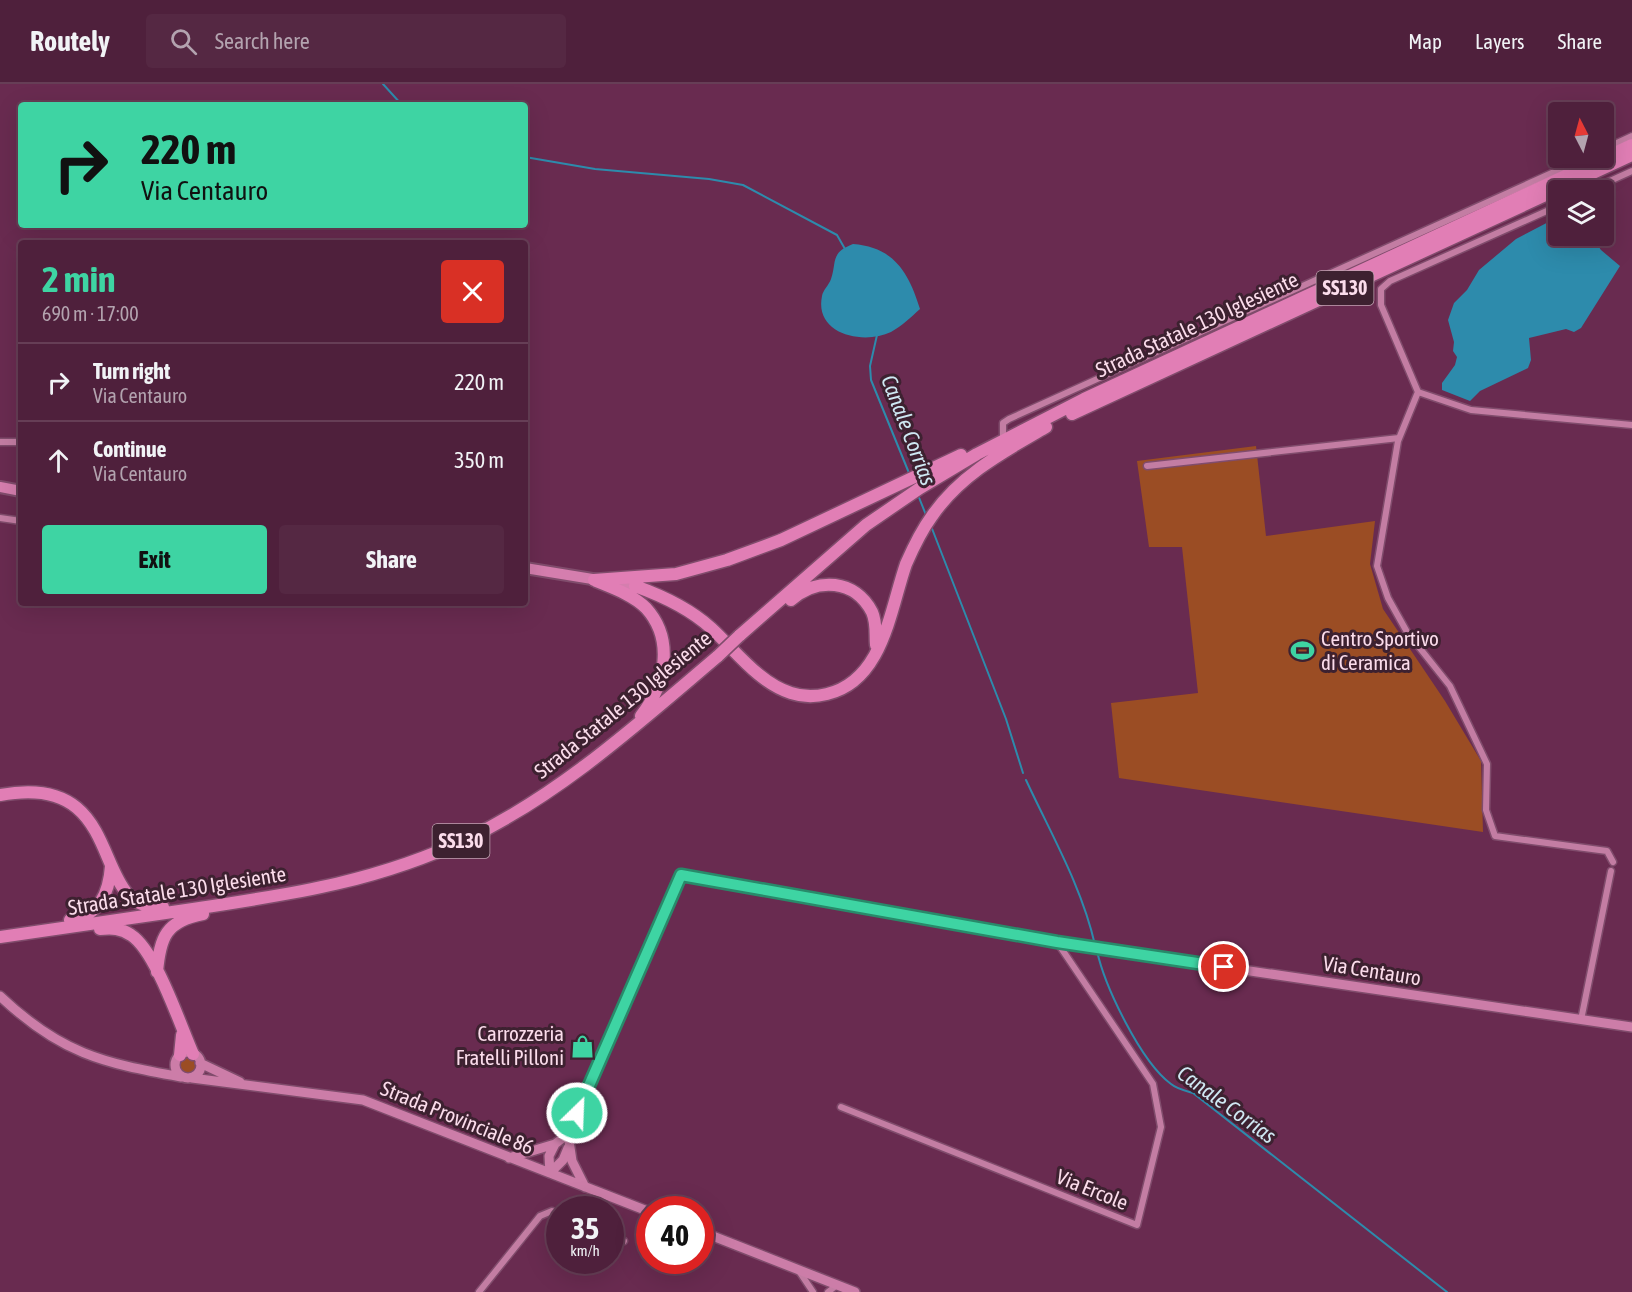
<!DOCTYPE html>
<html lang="en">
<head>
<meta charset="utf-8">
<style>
	:root { --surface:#4f203c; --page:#552843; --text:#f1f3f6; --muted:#b3a3af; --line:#663e56; --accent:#3ed4a3 }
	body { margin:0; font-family:"Asap Condensed",sans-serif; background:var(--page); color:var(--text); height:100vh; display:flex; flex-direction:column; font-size:22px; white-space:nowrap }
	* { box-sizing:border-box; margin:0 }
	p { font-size:20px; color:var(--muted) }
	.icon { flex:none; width:33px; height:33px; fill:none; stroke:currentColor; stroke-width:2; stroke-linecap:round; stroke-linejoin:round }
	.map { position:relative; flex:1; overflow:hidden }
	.drawer { position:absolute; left:18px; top:156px; width:510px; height:366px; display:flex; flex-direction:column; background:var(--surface); border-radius:6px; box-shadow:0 6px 24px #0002,0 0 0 2px var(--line) }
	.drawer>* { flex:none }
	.top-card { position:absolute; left:18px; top:18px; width:510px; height:126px; border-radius:6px; box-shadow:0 6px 24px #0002,0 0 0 2px var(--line); background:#3ed4a3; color:#111; overflow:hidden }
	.needle { width:39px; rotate:354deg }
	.buttons { position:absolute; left:1548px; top:18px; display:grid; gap:12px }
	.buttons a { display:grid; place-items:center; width:66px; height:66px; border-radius:6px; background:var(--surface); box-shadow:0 6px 24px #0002,0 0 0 2px var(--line); font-size:30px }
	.speed { position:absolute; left:546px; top:1112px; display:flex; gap:12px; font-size:30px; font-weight:700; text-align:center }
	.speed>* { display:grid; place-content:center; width:78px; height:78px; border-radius:50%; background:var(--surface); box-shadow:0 6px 24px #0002,0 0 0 2px var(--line); line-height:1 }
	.speed small { font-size:15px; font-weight:400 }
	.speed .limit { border:9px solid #d22; background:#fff; color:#111 }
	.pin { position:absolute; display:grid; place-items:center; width:51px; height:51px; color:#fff; margin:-26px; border:3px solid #fff; border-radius:50%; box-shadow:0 2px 6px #0007 }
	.me { position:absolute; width:66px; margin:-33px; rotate:24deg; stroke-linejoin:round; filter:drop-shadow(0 0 4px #0008) }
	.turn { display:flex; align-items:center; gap:21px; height:126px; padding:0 24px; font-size:27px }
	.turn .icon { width:78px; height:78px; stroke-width:2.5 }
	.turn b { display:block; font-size:42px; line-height:51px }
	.round { display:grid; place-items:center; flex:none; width:63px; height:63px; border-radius:6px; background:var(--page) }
	.head { display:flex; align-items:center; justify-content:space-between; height:102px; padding:0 24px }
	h1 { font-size:36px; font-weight:700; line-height:45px; color:var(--accent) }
	.primary-button { display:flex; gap:12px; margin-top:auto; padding:12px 24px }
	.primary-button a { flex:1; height:69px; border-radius:6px; background:var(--accent); color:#111; font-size:24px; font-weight:700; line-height:69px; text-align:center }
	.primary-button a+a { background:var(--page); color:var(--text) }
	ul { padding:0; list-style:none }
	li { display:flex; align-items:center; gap:18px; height:78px; padding:0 24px; border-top:2px solid var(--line) }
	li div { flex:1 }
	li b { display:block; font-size:22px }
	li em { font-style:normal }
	header { display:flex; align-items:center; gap:36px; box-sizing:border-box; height:84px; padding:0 30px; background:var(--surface); border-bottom:2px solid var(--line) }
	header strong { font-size:28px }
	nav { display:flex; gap:33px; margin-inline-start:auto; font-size:21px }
	.search { width:420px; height:54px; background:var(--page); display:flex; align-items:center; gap:15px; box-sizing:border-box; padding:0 21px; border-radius:6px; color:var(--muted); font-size:22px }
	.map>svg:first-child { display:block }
	.green { fill:#9b4d24 }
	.water { fill:#2d8bac }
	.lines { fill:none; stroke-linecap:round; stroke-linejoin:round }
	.stream { stroke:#2d8bac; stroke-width:2 }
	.street-casing { stroke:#804c6c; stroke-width:9 }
	.secondary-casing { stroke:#804c6c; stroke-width:12 }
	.primary-casing { stroke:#804c6c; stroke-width:14 }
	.highway-casing { stroke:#804c6c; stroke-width:15 }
	.street { stroke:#c37da3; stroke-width:6 }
	.secondary { stroke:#cc7da8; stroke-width:9 }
	.primary { stroke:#d57eae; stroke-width:10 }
	.highway { stroke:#e17eb5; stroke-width:12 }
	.highway-bridge-casing { stroke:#804c6c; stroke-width:15; stroke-linecap:butt }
	.highway-bridge { stroke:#e17eb5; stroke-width:12 }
	.route-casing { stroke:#288a6a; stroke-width:15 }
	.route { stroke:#3ed4a3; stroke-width:10 }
	.labels { text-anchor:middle; stroke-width:6; stroke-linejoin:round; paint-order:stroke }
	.shield { fill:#3d2130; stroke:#c2a4b3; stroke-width:1.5 }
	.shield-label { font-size:20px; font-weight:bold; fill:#fbdceb }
	.street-label { font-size:21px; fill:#fbdceb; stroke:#3d2130 }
	.poi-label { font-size:21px; fill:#fbdceb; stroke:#3d2130; text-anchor:start }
	.water-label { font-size:22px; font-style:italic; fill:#cfe8f3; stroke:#3d2130 }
</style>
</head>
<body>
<header>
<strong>Routely</strong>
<div class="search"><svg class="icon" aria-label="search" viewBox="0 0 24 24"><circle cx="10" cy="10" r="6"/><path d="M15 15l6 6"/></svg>Search here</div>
<nav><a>Map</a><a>Layers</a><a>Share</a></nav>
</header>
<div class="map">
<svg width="1632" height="1208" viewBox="0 0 1632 1208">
	<rect width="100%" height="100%" fill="#692b50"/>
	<path class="green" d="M1256,362l10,90 109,-15 -5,43 13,45 62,92 36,60 2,71 -364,-54 -8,-75 87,-10 -16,-146h-33l-12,-86z
		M178 982a10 10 0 1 1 20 0a10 10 0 1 1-20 0Z"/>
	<path class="water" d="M1558,133v19h33l10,14 19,16 -39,62 -7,4 -8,-3 -37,9 2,22 -3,8 -48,23 -10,10 -28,-11v-7l13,-18 2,-8 -4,-6 1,-9 -6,-22 6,-17 13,-13 12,-20 37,-31z
		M853,160c41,3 56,29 67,65 -9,8 -18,17 -29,23 -27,13 -77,3 -69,-36 1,-6 7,-11 9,-17 6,-18 -1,-26 22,-35z"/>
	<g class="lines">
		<path class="stream" d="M383,0l19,21
			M525,73l70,12 114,10 34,6 94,50 8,14
			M877,251l-7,31 1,14 38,93
			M918,411l8,20
			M931,442l75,193 17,54
			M1026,696c25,54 56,107 69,165
			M1097,867c8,36 44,111 74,133 6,5 15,7 22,9l254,199"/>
		<defs>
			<path id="street" d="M1604,65l28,-13
				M1590,106l42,-19
				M1558,122l-168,75 -9,8v16l37,87 -20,49 -21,125 11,32 19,34 43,54 37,78 -1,46 9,26 112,15 6,11
				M1418,308l53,18 161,15
				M1003,352v-13l6,-4 576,-261
				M0,358h21
				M1147,382l252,-28
				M0,434l21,3
				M1084,862l23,4
				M1581,936l30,-149
				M841,1023l296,118 24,-98 -8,-43 -96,-142
				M610,1151l14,6
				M799,1187l14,21
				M479,1208l61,-76 12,-5 8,3
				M828,1208l9,-7"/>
			<path id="secondary" d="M1107,866l525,77
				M0,912c60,57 102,67 181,81
				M175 981a13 13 0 1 1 26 0a13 13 0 1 1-26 0Z
				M200,979l40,19
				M192,994l171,22 287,112
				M509,1074l46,-14 13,-10
				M550,1089l13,-13 5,-12
				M550,1089l-1,-17 6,-12
				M585,1103l-13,-26 -4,-27 113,-259 403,71
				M700,1147l155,61"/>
			<path id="primary" d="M0,403l21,4
				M525,484l110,18"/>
			<path id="highway" d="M1072,330l560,-259
				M594,496l82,-6 51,-14 54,-20 180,-85
				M596,497c17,7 37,14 50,27 29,32 19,77 -5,108
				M635,502c28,10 54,22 76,42 24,22 48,55 80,65 12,4 24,4 36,1 56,-13 63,-84 79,-130 7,-16 15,-33 26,-48 28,-41 71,-64 114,-89
				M791,516c26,-23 64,-21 81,12 5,11 3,22 4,33
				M739,552l127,-111 54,-37 57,-34 107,-55 548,-254
				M0,711c132,-25 86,119 163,112
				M70,836c30,-5 39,-27 41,-54
				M100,845c12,-1 21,-1 31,6 25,16 49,90 62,119
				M0,853c65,-9 129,-19 193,-28 99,-15 184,-27 276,-71 93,-45 171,-116 249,-182
				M157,888c3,-35 9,-51 46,-58
				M180,971l2,-20"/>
		</defs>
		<use href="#street" class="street-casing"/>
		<use href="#secondary" class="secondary-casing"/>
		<use href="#primary" class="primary-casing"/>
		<use href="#highway" class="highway-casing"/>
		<use href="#street" class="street"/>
		<use href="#secondary" class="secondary"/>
		<use href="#primary" class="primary"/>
		<use href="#highway" class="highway"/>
		<defs>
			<path id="highway-bridge" d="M718,572l21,-20"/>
		</defs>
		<use href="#highway-bridge" class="highway-bridge-casing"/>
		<use href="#highway-bridge" class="highway-bridge"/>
	</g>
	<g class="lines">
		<defs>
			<path id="route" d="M577,1029l104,-238 376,67 167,25"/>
		</defs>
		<use href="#route" class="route-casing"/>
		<use href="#route" class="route"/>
	</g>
	<defs>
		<symbol id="stadium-bare" viewBox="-9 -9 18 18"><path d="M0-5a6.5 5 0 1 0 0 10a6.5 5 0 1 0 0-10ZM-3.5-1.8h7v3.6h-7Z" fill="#3ed4a3" stroke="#3d2130" stroke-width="2.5" paint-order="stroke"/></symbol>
		<symbol id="shop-bare" viewBox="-9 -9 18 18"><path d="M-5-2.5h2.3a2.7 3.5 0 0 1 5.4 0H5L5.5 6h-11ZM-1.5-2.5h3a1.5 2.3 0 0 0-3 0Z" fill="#3ed4a3" stroke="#3d2130" stroke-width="2.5" paint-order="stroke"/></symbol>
	</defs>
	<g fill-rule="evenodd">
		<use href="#stadium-bare" x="1286" y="550" width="33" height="33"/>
		<use href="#shop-bare" x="566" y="946" width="33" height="33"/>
	</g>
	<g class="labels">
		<g class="shield">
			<rect x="1316.5" y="187" width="57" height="34" rx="4.5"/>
			<rect x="432.5" y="740" width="57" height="34" rx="4.5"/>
		</g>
		<g class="shield-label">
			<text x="1345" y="211">SS130</text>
			<text x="461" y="764">SS130</text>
		</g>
		<g class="street-label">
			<text transform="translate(1197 241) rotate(-25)" y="7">Strada Statale 130 Iglesiente</text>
			<text transform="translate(623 621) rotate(-39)" y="7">Strada Statale 130 Iglesiente</text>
			<text transform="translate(177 807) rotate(-9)" y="7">Strada Statale 130 Iglesiente</text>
			<text transform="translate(1372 887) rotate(9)" y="7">Via Centauro</text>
			<text transform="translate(457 1034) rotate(22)" y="7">Strada Provinciale 86</text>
			<text transform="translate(1092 1106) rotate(22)" y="7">Via Ercole</text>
		</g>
		<g class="poi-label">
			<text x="1321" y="562">Centro Sportivo<tspan x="1321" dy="24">di Ceramica</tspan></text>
			<text x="564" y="957" text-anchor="end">Carrozzeria<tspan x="564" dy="24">Fratelli Pilloni</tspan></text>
		</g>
		<g class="water-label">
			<text transform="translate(909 346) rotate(69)" y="8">Canale Corrias</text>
			<text transform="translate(1227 1020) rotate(36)" y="8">Canale Corrias</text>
		</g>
	</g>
</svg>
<div class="buttons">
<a><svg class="needle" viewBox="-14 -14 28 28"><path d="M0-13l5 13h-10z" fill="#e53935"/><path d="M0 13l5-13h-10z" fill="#b3a3af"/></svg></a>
<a><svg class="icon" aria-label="layers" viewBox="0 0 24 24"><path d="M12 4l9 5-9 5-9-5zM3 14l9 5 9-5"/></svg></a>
</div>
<div class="speed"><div>35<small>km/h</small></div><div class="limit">40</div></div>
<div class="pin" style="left:1224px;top:883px;background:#d93025"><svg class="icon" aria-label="arrive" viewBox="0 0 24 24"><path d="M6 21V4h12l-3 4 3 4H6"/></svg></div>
<svg class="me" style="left:577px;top:1029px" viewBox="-20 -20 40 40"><circle r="17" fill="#3ed4a3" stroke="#fff" stroke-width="3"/><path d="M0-11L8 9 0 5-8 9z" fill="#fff"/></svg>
<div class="top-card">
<div class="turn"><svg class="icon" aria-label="right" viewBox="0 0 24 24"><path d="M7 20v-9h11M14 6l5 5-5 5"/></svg><div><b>220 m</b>Via Centauro</div></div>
</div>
<section class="drawer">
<div class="head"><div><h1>2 min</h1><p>690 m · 17:00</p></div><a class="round" style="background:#d93025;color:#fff"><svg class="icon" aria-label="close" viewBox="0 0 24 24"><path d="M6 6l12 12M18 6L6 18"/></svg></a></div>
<ul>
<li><svg class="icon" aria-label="right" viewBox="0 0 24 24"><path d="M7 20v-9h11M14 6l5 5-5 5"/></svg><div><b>Turn right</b><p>Via Centauro</p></div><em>220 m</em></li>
<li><svg class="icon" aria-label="ahead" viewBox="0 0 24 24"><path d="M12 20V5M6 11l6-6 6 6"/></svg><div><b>Continue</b><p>Via Centauro</p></div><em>350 m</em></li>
</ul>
<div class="primary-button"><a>Exit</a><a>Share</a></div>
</section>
</div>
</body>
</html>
